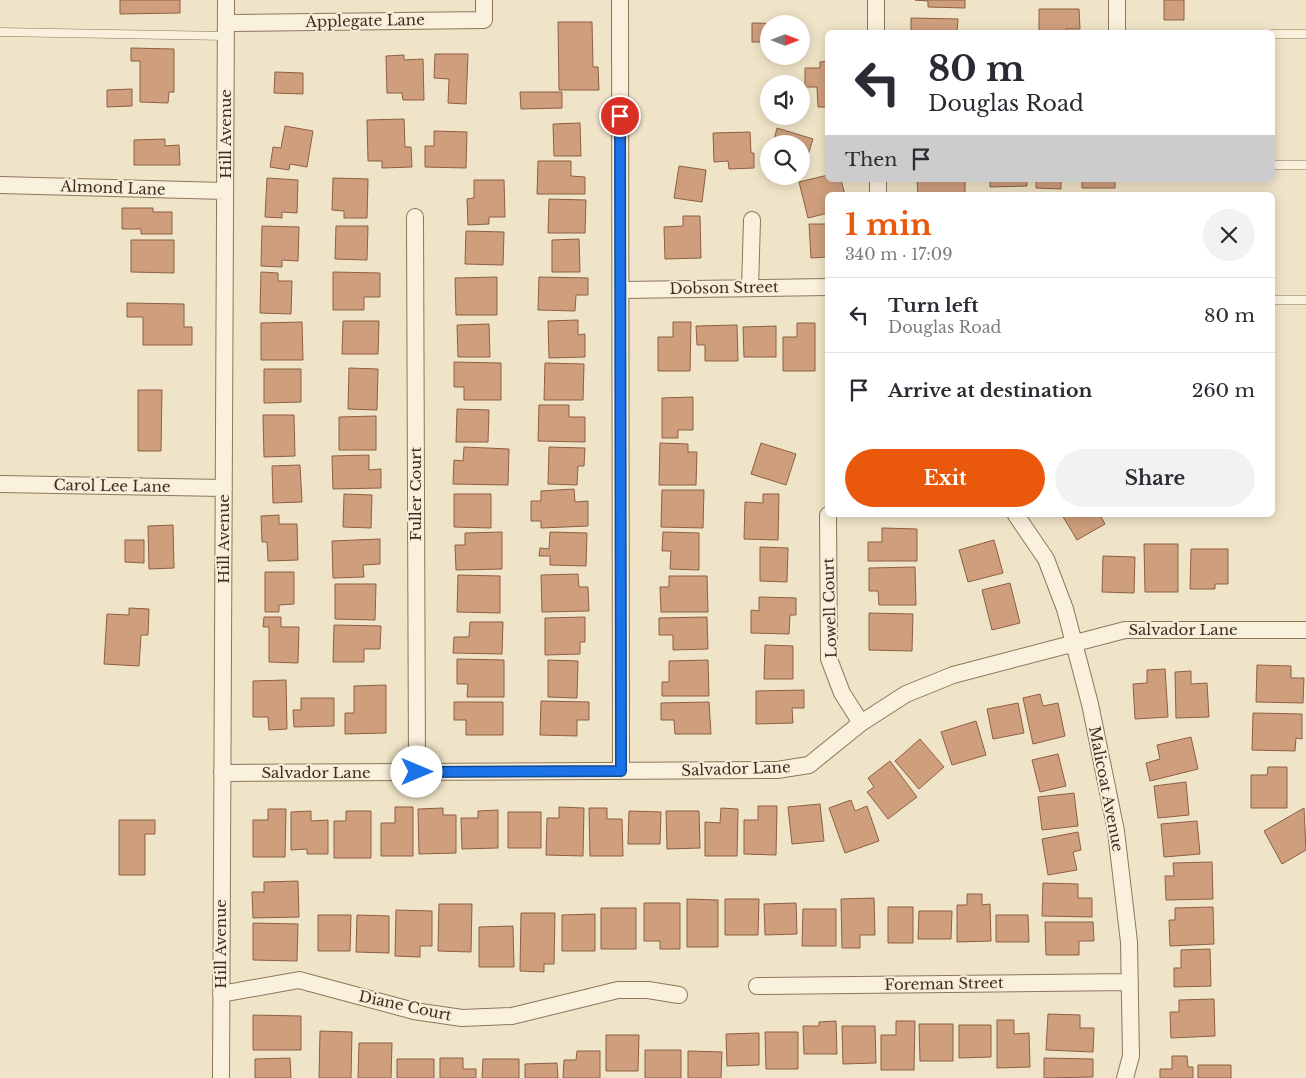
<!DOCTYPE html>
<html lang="en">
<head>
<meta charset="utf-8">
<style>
	:root { --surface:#fff; --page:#f2f2f3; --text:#2b2b33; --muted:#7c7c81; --line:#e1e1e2; --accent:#ea580c }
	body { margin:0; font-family:"Libre Baskerville",serif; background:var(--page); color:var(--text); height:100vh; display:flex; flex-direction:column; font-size:19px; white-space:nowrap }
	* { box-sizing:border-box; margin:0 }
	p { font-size:16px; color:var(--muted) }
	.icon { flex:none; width:28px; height:28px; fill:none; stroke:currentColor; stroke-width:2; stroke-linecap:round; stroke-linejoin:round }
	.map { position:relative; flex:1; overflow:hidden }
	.drawer { position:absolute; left:825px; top:192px; width:450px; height:325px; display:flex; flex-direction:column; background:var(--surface); border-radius:8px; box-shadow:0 2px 12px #0003 }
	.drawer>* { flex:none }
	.hud { position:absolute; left:825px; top:30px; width:450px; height:152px; border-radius:8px; box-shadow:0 2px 12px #0003; background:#fff; color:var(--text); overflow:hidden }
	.needle { width:32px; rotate:90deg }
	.controls { position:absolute; left:760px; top:15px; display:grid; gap:10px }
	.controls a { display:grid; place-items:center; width:50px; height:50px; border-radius:50%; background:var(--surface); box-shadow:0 2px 12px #0003; font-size:25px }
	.pin { position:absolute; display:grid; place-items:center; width:42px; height:42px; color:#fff; margin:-21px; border:2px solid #fff; border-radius:50%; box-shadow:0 1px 5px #0007 }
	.me { position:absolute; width:55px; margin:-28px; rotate:90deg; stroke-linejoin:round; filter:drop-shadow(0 0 4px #0008) }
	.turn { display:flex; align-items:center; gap:18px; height:105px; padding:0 20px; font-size:22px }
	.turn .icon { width:65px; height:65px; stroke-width:2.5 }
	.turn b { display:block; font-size:35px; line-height:42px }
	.then { display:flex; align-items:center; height:48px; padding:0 20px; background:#0003; gap:10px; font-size:19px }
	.round { display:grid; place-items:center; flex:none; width:52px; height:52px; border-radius:26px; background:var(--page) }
	.headline { display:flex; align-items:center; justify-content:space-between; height:85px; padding:0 20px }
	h1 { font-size:30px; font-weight:700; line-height:38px; color:var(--accent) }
	.primary-button { display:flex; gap:10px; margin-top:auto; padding:10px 20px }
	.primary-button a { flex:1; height:58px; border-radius:30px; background:var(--accent); color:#fff; font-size:20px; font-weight:700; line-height:58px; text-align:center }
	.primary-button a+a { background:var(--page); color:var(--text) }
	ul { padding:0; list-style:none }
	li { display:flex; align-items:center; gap:15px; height:75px; padding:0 20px; border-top:1px solid var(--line) }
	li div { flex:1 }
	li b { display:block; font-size:19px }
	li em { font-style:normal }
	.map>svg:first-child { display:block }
	.building { fill:#cf9f7d; stroke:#8d5f41 }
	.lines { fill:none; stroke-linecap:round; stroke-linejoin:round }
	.lane-casing { stroke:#8d765c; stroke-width:9 }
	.street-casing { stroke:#8d765c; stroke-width:18 }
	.lane { stroke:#faf1dc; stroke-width:8 }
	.street { stroke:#faf1dc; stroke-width:16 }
	.route-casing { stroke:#114b97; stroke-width:12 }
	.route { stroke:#1a73e8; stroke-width:9 }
	.labels { text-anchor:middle; stroke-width:4; stroke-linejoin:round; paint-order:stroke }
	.street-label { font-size:15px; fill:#3d2e20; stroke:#f7eed8 }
</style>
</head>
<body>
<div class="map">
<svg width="1306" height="1078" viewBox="0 0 1306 1078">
	<rect width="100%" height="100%" fill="#f0e4c8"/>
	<path class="building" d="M120,0h60v13l-60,1z
		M915,0h50v8l-37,-1v-6z
		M1164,0h20v20h-20z
		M1039,9h40l1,20h-14v3h-27z
		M911,18l47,1 -1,13h-46z
		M558,22h34l1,45h5l1,23h-40z
		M752,23l40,1h-23v18h-17z
		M131,48l43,1v43h-5l-1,11 -28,-1v-41h-9z
		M435,54h33l-2,50 -18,-1 1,-24 -15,-1z
		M404,55v5l19,-1 1,41h-21l-1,-7h-15l-1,-37z
		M828,61v46h-10l-1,-20h-12v-19h15v-6z
		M275,72l28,1v21l-29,-1z
		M132,89v17l-25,1v-17z
		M520,92h42v16l-41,1z
		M404,119l1,28h6l1,20 -30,1v-7h-14l-1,-41z
		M580,123l1,33h-27l-1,-32z
		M285,126l28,5 -6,36 -17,-3 -1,6 -19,-3 3,-20 8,1z
		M777,128l36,11 -11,35 -1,-30h-28z
		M434,131l33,1 -1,36 -41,-1v-21h9z
		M750,132l1,21h3v15l-25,1 -1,-8 -14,1 -1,-29z
		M165,139v7l14,-1 1,20h-46v-25z
		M769,156v18l-5,-1z
		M538,161h33v15l14,1v17h-48z
		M679,166l27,4 -4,32 -28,-4z
		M828,175v5h13l4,15h-17v18l-20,5 -9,-36z
		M775,176h12l-1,4z
		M267,178l31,2 -1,33 -15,-1v6l-17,-1z
		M333,178l35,1 -1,39h-23v-7l-12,-1z
		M474,180h30l1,37h-16v7l-21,1 -1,-26 7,-1z
		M917,180h48v15h-47z
		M990,180h37v6l-37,1z
		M1036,180h25v9l-25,-1z
		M1082,180h33v8h-33z
		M549,199l37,1 -1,33h-37z
		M122,208h31v4h19v22h-31v-5h-19z
		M683,216h17l1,42 -36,1 -1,-32 19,-1z
		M809,224h19v33l-17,1z
		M262,226l37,1 -1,34 -16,-1v7l-21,-1z
		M336,226h32l-1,34 -32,-1z
		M466,231l38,1 -1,33 -38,-1z
		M579,239l1,33h-28v-32z
		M131,240h43v33l-43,-1z
		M261,272l17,1v8h14l-1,33 -31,-1z
		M333,272l47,1v24h-16v13h-31z
		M497,277v38h-41l-1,-37z
		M539,277l49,1v17h-12l-1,16 -37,-1z
		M127,303l57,1v23h8v18h-49v-28h-16z
		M578,320v15l7,-1v23l-36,1 -1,-37z
		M343,321h36l-1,33h-36z
		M302,322l1,38h-42v-37z
		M673,322h18l-1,49h-32v-34h15z
		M797,323h18v48h-32v-34h14z
		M489,324l1,33h-32l-1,-32z
		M737,325l1,36h-33v-16h-8l-1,-19z
		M776,326v31h-32l-1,-30z
		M454,362l47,1v37h-37v-13h-10z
		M545,363l39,1 -1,36h-39z
		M349,368l29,1 -1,41 -29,-1z
		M264,369h37v33l-37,1z
		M138,390h24l-1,61h-23z
		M693,397v33h-15v8h-16v-40z
		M539,405h30v12h16v25l-47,-1z
		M457,409l32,1 -1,32h-32z
		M263,415h31l1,41 -31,1z
		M376,416v34h-37v-33z
		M660,443l28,1v8h9l-1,33h-37z
		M761,443l35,11 -10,31 -35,-11z
		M464,447l45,2 -1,36 -55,-1 1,-24 9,1z
		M549,447l36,1 -1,18h-6l-1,19 -29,-1z
		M369,455v15l12,-1v19l-48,1 -1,-33z
		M300,465l2,37 -29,1 -1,-37z
		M574,489l1,13 13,-1v25l-47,2v-7h-10v-20h10v-10z
		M662,490h42l-1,38 -42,-1z
		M344,494l28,1 -1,33 -28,-1z
		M454,494h37v34l-37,-1z
		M763,494h16l-1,46 -34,-1 1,-37 18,1z
		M279,515v9h18l1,36 -30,1 -1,-19h-5l-1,-26z
		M1062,515h38l5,9 -28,16z
		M1194,515h33v1h-33z
		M173,525l1,43 -25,1 -1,-43z
		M882,528l35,1v32h-49v-19h14z
		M502,532v37l-46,1 -1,-25h10v-12z
		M550,532l37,1 -1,33 -36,-1v-9h-11l1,-8 9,1z
		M663,532l36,1v37l-29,-1 1,-18h-9z
		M380,539v25l-17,1 1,12 -31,1 -1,-37z
		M125,540h19v23l-19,-1z
		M994,540l9,33 -35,9 -9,-32z
		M1144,544h34v48h-33z
		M760,547l28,1 -1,34 -27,-1z
		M1191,549h37v35h-13v5h-25z
		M1103,556l32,1 -1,36 -32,-1z
		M915,567l1,38h-37l-1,-14h-9v-23z
		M265,572h29v32l-15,1v7h-14z
		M578,574l1,13h9l1,24 -47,1 -1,-37z
		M458,575l42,1v37l-43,-1z
		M669,576h38l1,36h-47l-1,-25h9z
		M1010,583l10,40 -28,7 -10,-40z
		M335,584h41l-1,36 -40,-1z
		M759,597l37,1v17h-6l-1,19 -38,-1v-23l8,1z
		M129,608l20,1 -1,26h-7l-2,31 -35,-2 3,-50 22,1z
		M869,613l44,1 -1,37 -43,-1z
		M264,617h17v10h18l-1,36 -29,-1v-35h-6z
		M585,617v25h-5v12l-35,1v-37z
		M707,617l1,32 -35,1v-15h-14v-17z
		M470,622h33l-1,32 -49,-1 1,-16h15z
		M334,625l47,1 -1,23h-16v13h-31z
		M765,645l28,1v33h-29z
		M457,659l47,1v37h-37l1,-13h-11z
		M548,660l30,1 -1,37 -29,-1z
		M708,660l1,36h-47v-14h7v-21z
		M1257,665l34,1v12h13l-1,25 -47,-1z
		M1165,669l3,48 -33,2 -2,-35 14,-1v-13z
		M1191,671v13l16,-1 2,34 -33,1 -1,-46z
		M286,680l1,49 -18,1 -1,-13h-15v-36z
		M386,685v48l-41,1v-21h9v-27z
		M804,690v18h-12l1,15 -37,1v-33z
		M1040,694l3,12 15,-3 7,33 -32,8 -10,-46z
		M301,698h33v28l-40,1 -1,-17h8z
		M541,701l48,1v18h-12v16l-37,-1z
		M454,702h49v33h-37v-15h-12z
		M709,702l2,32h-36l-1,-14h-13v-17z
		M1018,703l6,30 -31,6 -6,-30z
		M1253,713l49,1v25l-6,-1 -1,13 -43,-1z
		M976,721l10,34 -34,10 -11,-33z
		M1191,737l7,32 -48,12 -4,-18 14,-4 -3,-14z
		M920,739l24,28 -25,22 -24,-28z
		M1058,754l8,32 -26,6 -8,-32z
		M890,761l27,36 -29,22 -21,-27 7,-5 -6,-9z
		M1268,767h19v41h-36v-33h16z
		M1186,782l3,33 -31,3 -4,-32z
		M1074,793l4,33 -36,4 -4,-33z
		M851,800l4,11 12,-5 12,35 -34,12 -16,-45z
		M820,804l4,37 -32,3 -4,-37z
		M758,806h19l-1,49 -32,-1v-34h14z
		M395,807h18v49h-32v-33h14z
		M559,807l25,1 -1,48 -37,-1 1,-37h12z
		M443,808v7h13v38l-37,1 -1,-45z
		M589,808h18v11h15l1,37h-33z
		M721,808l17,1 -1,47h-32v-34l15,1z
		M1304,808l2,42 -24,14 -18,-33z
		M268,809h18l-1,48h-32v-37h15z
		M498,810v38l-36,1 -1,-31h17v-7z
		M311,811v10l17,-1v34h-21v-5l-16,1v-38z
		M346,811h25v47h-37v-37h12z
		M629,811l32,1 -1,32h-32z
		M666,811h33l1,37 -33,1z
		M508,812h33v36h-33z
		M119,820h36v14h-10v41h-26z
		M1197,821l3,33 -36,3 -3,-33z
		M1078,832l3,18 -8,2 4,18 -29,5 -6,-36z
		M1212,862l1,37 -47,1 -1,-24h9l-1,-13z
		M298,881l1,36 -46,1 -1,-26h12v-10z
		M1043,883l35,1v14h14v19l-50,-1z
		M967,894h15v11l8,-1 1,37 -34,1v-37h10z
		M874,898l1,37h-15v13h-18l-1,-49z
		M687,899l31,1v47h-31z
		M725,899h34l-1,36h-33z
		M644,903h36v46h-20v-8h-16z
		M796,903l1,31 -32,1 -1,-31z
		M439,904h33l-1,48 -33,-1z
		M888,907h25v36h-25z
		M1213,907l1,37 -44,2 -1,-26h6v-12z
		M601,908h35v41h-35z
		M803,909h33v37h-34z
		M396,910l36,1v35h-12v11l-25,-1z
		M919,911h33l-1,28h-33z
		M521,913h34l-1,51h-10v8l-24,-1z
		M595,914v37h-33v-36z
		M318,915h33l-1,36h-32z
		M357,915l32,1v37l-33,-1z
		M996,915h32l1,27h-33z
		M1045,922h48l1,19h-15v14h-33z
		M253,923l45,1 -1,37 -44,-1z
		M513,926l1,41h-35v-40z
		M1210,949l1,37 -37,1v-19h7v-18z
		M1214,999l1,37 -44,2 -1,-26h9v-12z
		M1048,1014l32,1v13h14l-1,24 -47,-2z
		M253,1015l48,1v34h-48z
		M997,1020h17v14l15,-1 1,34 -33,1z
		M836,1021l1,33h-33l-1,-28h16v-4z
		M896,1021h19l-1,49h-33v-35h15z
		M919,1024h34v37h-33z
		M959,1025h32v32l-32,1z
		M842,1026h33l1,37 -33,1z
		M320,1031l32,1 -1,46h-32z
		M765,1032h33v37h-32z
		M759,1033v32l-32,1 -1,-32z
		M606,1035h33l-1,36h-32z
		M359,1043h33l-1,35h-33z
		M645,1050h36v28h-36z
		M577,1051h23v27h-37l1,-18h12z
		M688,1051l34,1 -1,26h-33z
		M1172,1056h15l1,11h5v11h-33v-9h12z
		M290,1058l1,20h-36v-19z
		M440,1058h23v11h13v9h-36z
		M1044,1058l49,1v18l-49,1z
		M397,1059h37v19h-37z
		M483,1059h36v19h-37z
		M557,1063l1,15h-33v-14z
		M1198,1065h33v13h-33z"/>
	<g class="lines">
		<defs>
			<path id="lane" d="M0,32l226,4
				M1272,34h34
				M1272,165h34
				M1272,300h34"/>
			<path id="street" d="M620,0l1,771
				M876,0v32
				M1117,0v32
				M226,23l258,-3v-20
				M878,180v15
				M0,185l225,6
				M415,217l2,555
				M750,288l2,-68
				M621,290l207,-3
				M0,484l224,4
				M828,515l1,144 13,34 19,30
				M1016,515l30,44 19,50 25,95 26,127 13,111 2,114 -6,22
				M222,773l555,-3 32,-5 52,-42 45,-29 47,-19 172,-45h181
				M757,986l373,-4
				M221,994l78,-14 115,31 48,7 50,-2 106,-26h30l31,5
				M221,1078l5,-1078"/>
		</defs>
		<use href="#lane" class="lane-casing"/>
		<use href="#street" class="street-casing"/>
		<use href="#lane" class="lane"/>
		<use href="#street" class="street"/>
	</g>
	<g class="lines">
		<defs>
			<path id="route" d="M417,772l204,-1 -1,-655"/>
		</defs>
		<use href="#route" class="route-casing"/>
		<use href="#route" class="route"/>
	</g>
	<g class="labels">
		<g class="street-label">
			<text transform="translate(365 21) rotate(-1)" y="5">Applegate Lane</text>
			<text transform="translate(226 134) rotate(-90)" y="5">Hill Avenue</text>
			<text transform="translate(113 188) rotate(2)" y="5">Almond Lane</text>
			<text transform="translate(724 288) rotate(-1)" y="5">Dobson Street</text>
			<text transform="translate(112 486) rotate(1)" y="5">Carol Lee Lane</text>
			<text transform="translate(416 494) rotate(-90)" y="5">Fuller Court</text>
			<text transform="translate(224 539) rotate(-90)" y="5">Hill Avenue</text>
			<text transform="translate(830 608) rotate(-92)" y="5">Lowell Court</text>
			<text x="1183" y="635">Salvador Lane</text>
			<text transform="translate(736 769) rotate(-2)" y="5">Salvador Lane</text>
			<text x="316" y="778">Salvador Lane</text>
			<text transform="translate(1106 789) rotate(79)" y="5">Malicoat Avenue</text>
			<text transform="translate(221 944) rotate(-90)" y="5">Hill Avenue</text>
			<text transform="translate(944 984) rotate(-1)" y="5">Foreman Street</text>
			<text transform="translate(405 1006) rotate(12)" y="5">Diane Court</text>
		</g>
	</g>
</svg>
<div class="controls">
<a><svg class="needle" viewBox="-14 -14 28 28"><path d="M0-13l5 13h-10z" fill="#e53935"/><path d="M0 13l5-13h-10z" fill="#7c7c81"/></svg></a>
<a><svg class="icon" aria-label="sound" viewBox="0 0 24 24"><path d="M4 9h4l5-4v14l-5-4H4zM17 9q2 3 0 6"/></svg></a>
<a><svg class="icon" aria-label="search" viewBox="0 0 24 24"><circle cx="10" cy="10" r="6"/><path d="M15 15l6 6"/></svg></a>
</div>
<div class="pin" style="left:620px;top:116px;background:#d93025"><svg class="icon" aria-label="arrive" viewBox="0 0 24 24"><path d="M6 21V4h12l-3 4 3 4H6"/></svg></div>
<svg class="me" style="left:417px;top:772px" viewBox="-20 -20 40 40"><circle r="19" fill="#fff"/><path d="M0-13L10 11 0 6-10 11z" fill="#1a73e8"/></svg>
<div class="hud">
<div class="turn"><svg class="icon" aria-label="left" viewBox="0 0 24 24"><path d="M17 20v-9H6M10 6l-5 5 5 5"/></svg><div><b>80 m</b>Douglas Road</div></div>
<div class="then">Then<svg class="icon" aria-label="arrive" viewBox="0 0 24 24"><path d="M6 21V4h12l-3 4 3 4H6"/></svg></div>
</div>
<section class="drawer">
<div class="headline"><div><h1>1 min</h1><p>340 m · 17:09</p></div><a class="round"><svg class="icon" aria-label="close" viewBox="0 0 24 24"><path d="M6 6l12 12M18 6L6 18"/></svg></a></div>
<ul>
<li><svg class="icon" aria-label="left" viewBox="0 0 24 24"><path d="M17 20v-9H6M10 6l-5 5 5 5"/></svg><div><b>Turn left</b><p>Douglas Road</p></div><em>80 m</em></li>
<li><svg class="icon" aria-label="arrive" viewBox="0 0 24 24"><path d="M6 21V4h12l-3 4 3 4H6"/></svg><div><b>Arrive at destination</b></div><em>260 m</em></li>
</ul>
<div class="primary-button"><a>Exit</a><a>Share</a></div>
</section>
</div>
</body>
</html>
